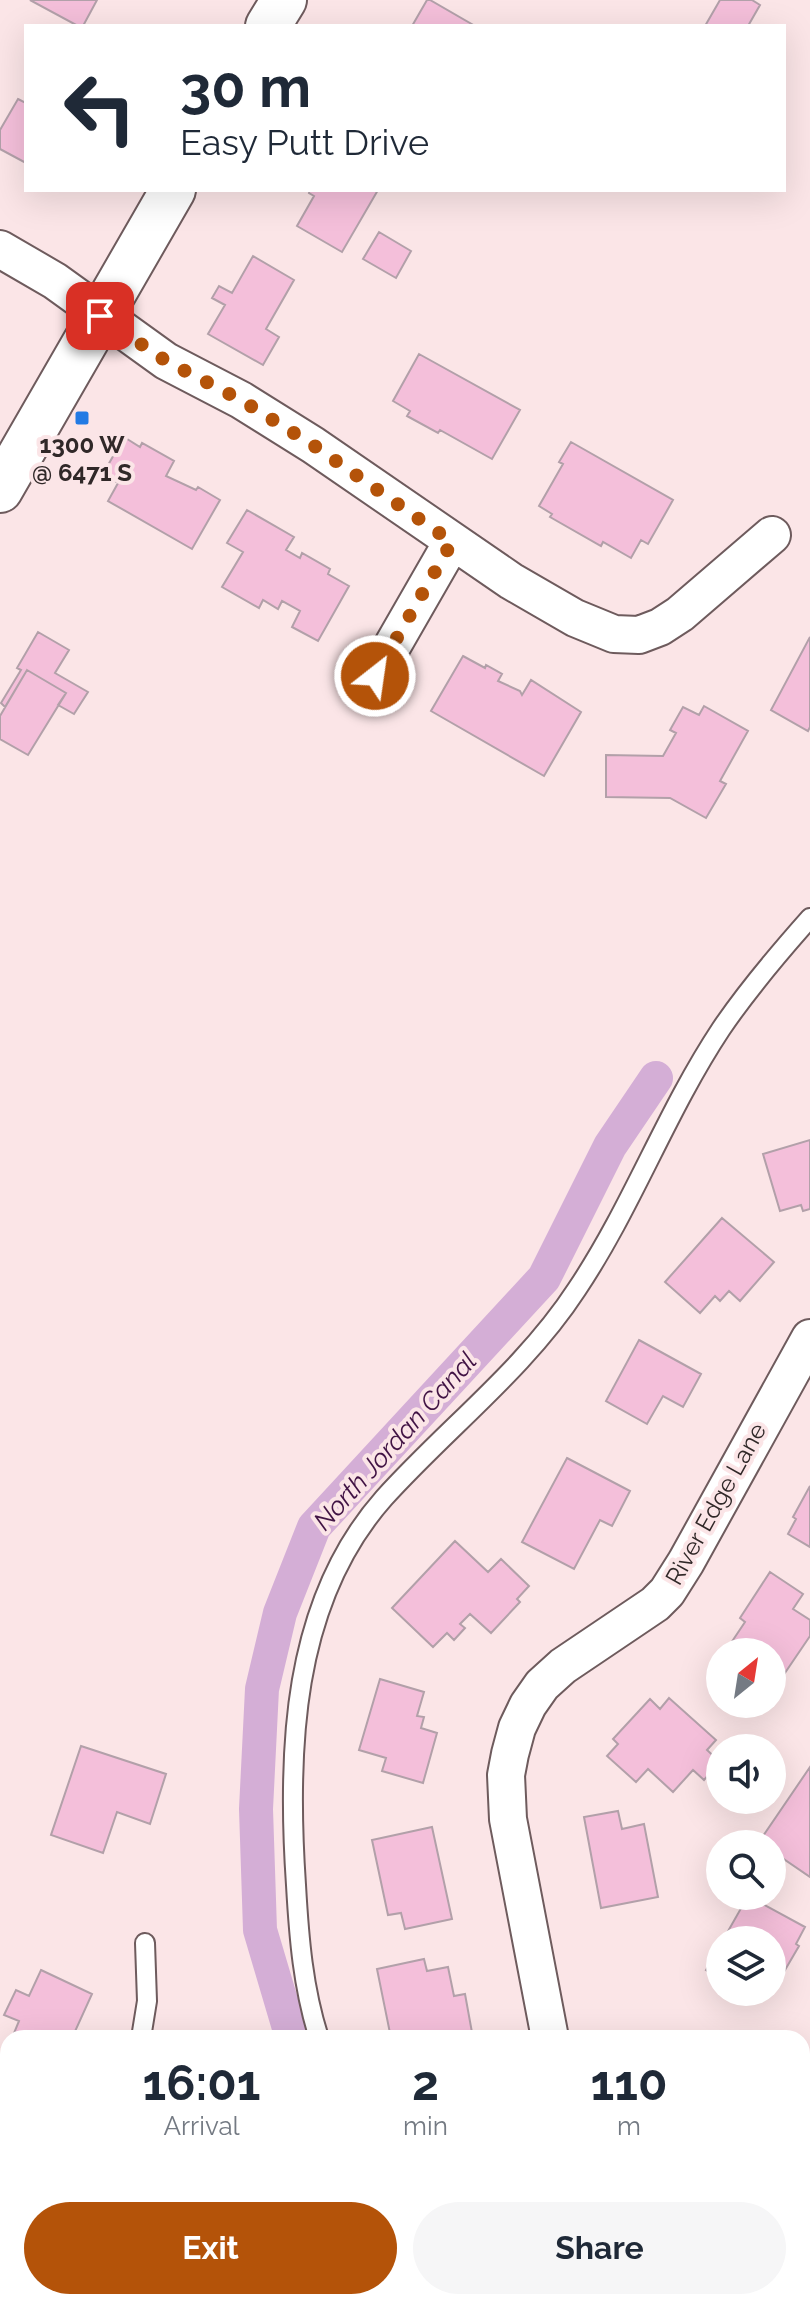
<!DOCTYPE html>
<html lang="en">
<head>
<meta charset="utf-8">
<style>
	:root { --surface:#fff; --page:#f6f6f7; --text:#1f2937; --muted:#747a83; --accent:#b45309 }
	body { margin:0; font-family:Raleway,sans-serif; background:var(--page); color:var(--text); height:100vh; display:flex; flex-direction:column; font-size:30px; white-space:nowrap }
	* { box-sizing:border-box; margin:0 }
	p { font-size:26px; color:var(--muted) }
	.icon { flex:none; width:44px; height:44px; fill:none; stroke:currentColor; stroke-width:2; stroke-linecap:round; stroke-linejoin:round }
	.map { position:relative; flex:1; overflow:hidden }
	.details { position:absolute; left:0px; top:2030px; width:810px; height:280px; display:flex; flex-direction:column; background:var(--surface); border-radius:24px 24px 0 0; box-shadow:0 8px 32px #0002 }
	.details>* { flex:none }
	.hud { position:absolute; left:24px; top:24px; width:762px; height:168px; border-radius:0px; box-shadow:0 8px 32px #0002; background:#fff; color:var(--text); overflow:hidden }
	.needle { width:52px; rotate:30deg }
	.tools { position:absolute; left:706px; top:1638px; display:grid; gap:16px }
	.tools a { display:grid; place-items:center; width:80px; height:80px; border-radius:50%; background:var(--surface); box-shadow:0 8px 32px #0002; font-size:40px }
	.pin { position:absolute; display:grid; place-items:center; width:68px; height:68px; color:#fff; margin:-34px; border-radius:16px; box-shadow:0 4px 12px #0006 }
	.me { position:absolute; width:88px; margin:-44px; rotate:30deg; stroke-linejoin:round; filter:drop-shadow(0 0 6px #0008) }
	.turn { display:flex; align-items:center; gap:28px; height:168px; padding:0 24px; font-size:36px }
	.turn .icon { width:104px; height:104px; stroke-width:2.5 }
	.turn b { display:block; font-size:56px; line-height:68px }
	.eta { display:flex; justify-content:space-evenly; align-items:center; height:136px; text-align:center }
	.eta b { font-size:48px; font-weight:700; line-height:56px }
	.button { display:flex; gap:16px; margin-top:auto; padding:16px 24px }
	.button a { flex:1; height:92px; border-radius:48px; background:var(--accent); color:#fff; font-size:32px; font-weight:700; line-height:92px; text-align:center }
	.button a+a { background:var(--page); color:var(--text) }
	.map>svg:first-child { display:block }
	.green { fill:#e9bd9f }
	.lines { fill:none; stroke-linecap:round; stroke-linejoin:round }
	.canal { stroke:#d4aed6; stroke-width:34 }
	.building { fill:#f4bfda; stroke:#b2a0a9; stroke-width:2 }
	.lane-casing { stroke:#6e5b5d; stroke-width:22 }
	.street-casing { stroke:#6e5b5d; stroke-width:40 }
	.secondary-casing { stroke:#6e5b5d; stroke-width:48 }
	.lane { stroke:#fff; stroke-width:18 }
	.street { stroke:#fff; stroke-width:36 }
	.secondary { stroke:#fff; stroke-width:44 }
	.route { stroke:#b45309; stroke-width:14; stroke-dasharray:0 25.2 }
	.poi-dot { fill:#227ae4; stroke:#fbe5e7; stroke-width:3 }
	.labels { text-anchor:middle; stroke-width:8; stroke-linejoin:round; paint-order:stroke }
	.poi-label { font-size:24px; font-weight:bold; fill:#302828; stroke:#fbe5e7 }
	.street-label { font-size:24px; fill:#302828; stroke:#fbe5e7 }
	.water-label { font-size:26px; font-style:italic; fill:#411344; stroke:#fbe5e7 }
</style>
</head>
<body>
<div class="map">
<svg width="810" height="2310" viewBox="0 0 810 2310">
	<rect width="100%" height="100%" fill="#fbe5e7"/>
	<path class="green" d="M810,2159v151h-20l-1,-8h13v-110z"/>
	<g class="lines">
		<path class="canal" d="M292,2038l-32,-108 -4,-121 6,-120 18,-76 34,-86 230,-249 66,-132 46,-68
			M333,2310v-8"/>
	</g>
	<path class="building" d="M30,0h67l-14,26h-5z
		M427,0h3l45,26h-63z
		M720,0h32l8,5 -12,21h-43z
		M18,99l8,4v60l-26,-14v-19z
		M310,190h68l-36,62 -45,-26 17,-30 -5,-3z
		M379,232l32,19 -15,27 -33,-19z
		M253,256l41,24 -28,49 13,8 -16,28 -55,-31 17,-29 -13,-7 7,-12 13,7z
		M419,354l101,56 -28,49 -52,-29 -2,3 -31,-17 3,-5 -17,-10z
		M124,437l16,10 2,-4 32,18 -8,15 30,14 2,-3 22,13 -28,49 -84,-48 10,-18 -15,-9z
		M571,442l102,58 -25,44 -7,-4 -10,18 -28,-16 -2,4 -51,-29 2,-3 -13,-8 24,-42 -4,-2z
		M247,510l47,27 -8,13 14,8 2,-5 28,16 -2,5 21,12 -31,55 -26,-14 8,-16 -18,-10 -4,8 -15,-9 -4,8 -37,-21 21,-35 -16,-9z
		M38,632l31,18 -14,23 33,19 -14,22 -16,-9 8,-12 -39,-23 -22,37 -4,-4 20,-33 -4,-2z
		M810,637v90l-2,4 -37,-21z
		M463,656l22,12 1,-3 16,9 -4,7 22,10 2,4 9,-15 50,32 -37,64 -113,-65z
		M27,670l39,23 -38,62 -28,-16v-23z
		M704,706l44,25 -28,50 6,3 -20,34 -36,-20 -64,-1v-42l57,1 13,-23 -6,-3 13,-23 16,8z
		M810,1140v69l-7,2 -2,-6 -21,6 -17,-57z
		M722,1218l52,44 -34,39 -11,-10 -9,10 -5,-5 -15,17 -35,-31z
		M639,1340l62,34 -18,33 -20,-11 -16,28 -41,-23z
		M567,1458l63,33 -18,35 -12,-6 -26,49 -52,-27z
		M810,1486v61l-22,-13 8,-15 -3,-2z
		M455,1541l33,31 13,-13 28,27 -12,13 3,3 -29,31 -21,-19 -10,10 5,4 -11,12 -7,-7 -14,14 -41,-39z
		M770,1572l33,22 -10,15 17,11v16l-38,56v-40h-47l20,-30 -5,-4z
		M380,1679l44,13 -7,24 7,1 -3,11 16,5 -14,50 -41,-12 4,-13 -27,-8z
		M669,1698l47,42 -9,10 13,12 -16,18 -11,-10 -20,22 -25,-23 -12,13 -29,-26 11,-12 -5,-5 37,-40 10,10z
		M81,1746l85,28 -16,50 -33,-12 -14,41 -52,-18z
		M810,1767v110l-38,-26v-7l-13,-2z
		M618,1811l4,18 22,-5 14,73 -57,11 -17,-91z
		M432,1827l20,92 -47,10 -4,-16 -13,2 -16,-75z
		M748,1896l57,31 -9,17 3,2 -18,31 -9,-5v-32h-49z
		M720,1945v33l-14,-8z
		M424,1959l3,12 21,-4 6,29 11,-2 8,44h-82l-14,-69z
		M41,1970l51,24 -20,44h-60l7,-17 -15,-6 12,-25 13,6z
		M111,2302h26l8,3 -2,5h-35z
		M446,2302h125l7,7 -125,1z"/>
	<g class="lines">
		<defs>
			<path id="lane" d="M141,2038l6,-37 -2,-58
				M319,2038c-16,-50 -20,-100 -23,-153 -9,-132 -5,-282 88,-387 63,-70 141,-129 193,-209 55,-82 89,-177 144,-260 27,-40 57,-75 89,-111
				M25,2310l4,-8
				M360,2310v-8"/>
			<path id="street" d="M0,249l55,32 111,80 75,39 72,45 198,136 64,37 39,16 25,1 21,-8 20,-13 92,-79
				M375,676l77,-134
				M550,2038l-42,-219 -2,-44 4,-21 7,-26 11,-23 14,-20 21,-19 92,-62 12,-12 19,-30 124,-224
				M802,2108l8,-16
				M758,2310v-8"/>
			<path id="secondary" d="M268,26l16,-26
				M0,490l173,-300"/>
		</defs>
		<use href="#lane" class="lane-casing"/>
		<use href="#street" class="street-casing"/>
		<use href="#secondary" class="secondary-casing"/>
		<use href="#lane" class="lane"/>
		<use href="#street" class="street"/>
		<use href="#secondary" class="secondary"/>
	</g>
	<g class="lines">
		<path class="route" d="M100,316l66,45 75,39 72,45 139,97 -77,134"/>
	</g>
	<rect class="poi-dot" x="74" y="410" width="16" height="16" rx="4"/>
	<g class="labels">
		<g class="poi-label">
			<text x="82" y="453">1300 W<tspan x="82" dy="28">@ 6471 S</tspan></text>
		</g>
		<g class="street-label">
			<text transform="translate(716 1504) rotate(-61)" y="8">River Edge Lane</text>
		</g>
		<g class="water-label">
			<text transform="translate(395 1441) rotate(-48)" y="9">North Jordan Canal</text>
		</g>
	</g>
</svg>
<div class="tools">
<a><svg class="needle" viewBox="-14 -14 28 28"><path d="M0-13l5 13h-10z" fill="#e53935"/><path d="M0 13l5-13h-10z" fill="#747a83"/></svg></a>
<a><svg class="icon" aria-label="sound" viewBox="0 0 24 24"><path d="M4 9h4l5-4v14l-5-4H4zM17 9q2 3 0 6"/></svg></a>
<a><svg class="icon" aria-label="search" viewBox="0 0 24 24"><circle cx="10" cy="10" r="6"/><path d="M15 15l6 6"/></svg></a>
<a><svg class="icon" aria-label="layers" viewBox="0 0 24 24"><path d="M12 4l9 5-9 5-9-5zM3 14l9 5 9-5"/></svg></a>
</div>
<div class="pin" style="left:100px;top:316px;background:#d93025"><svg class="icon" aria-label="arrive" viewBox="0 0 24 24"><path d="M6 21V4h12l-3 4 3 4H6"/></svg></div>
<svg class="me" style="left:375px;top:676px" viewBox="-20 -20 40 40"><circle r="17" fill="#b45309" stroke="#fff" stroke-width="3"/><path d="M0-11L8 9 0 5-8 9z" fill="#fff"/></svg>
<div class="hud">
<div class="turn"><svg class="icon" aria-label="left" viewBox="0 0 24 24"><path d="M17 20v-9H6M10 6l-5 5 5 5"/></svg><div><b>30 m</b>Easy Putt Drive</div></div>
</div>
<section class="details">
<div class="eta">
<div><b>16:01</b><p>Arrival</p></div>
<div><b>2</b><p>min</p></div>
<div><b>110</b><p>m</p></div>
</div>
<div class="button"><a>Exit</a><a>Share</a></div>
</section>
</div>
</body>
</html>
